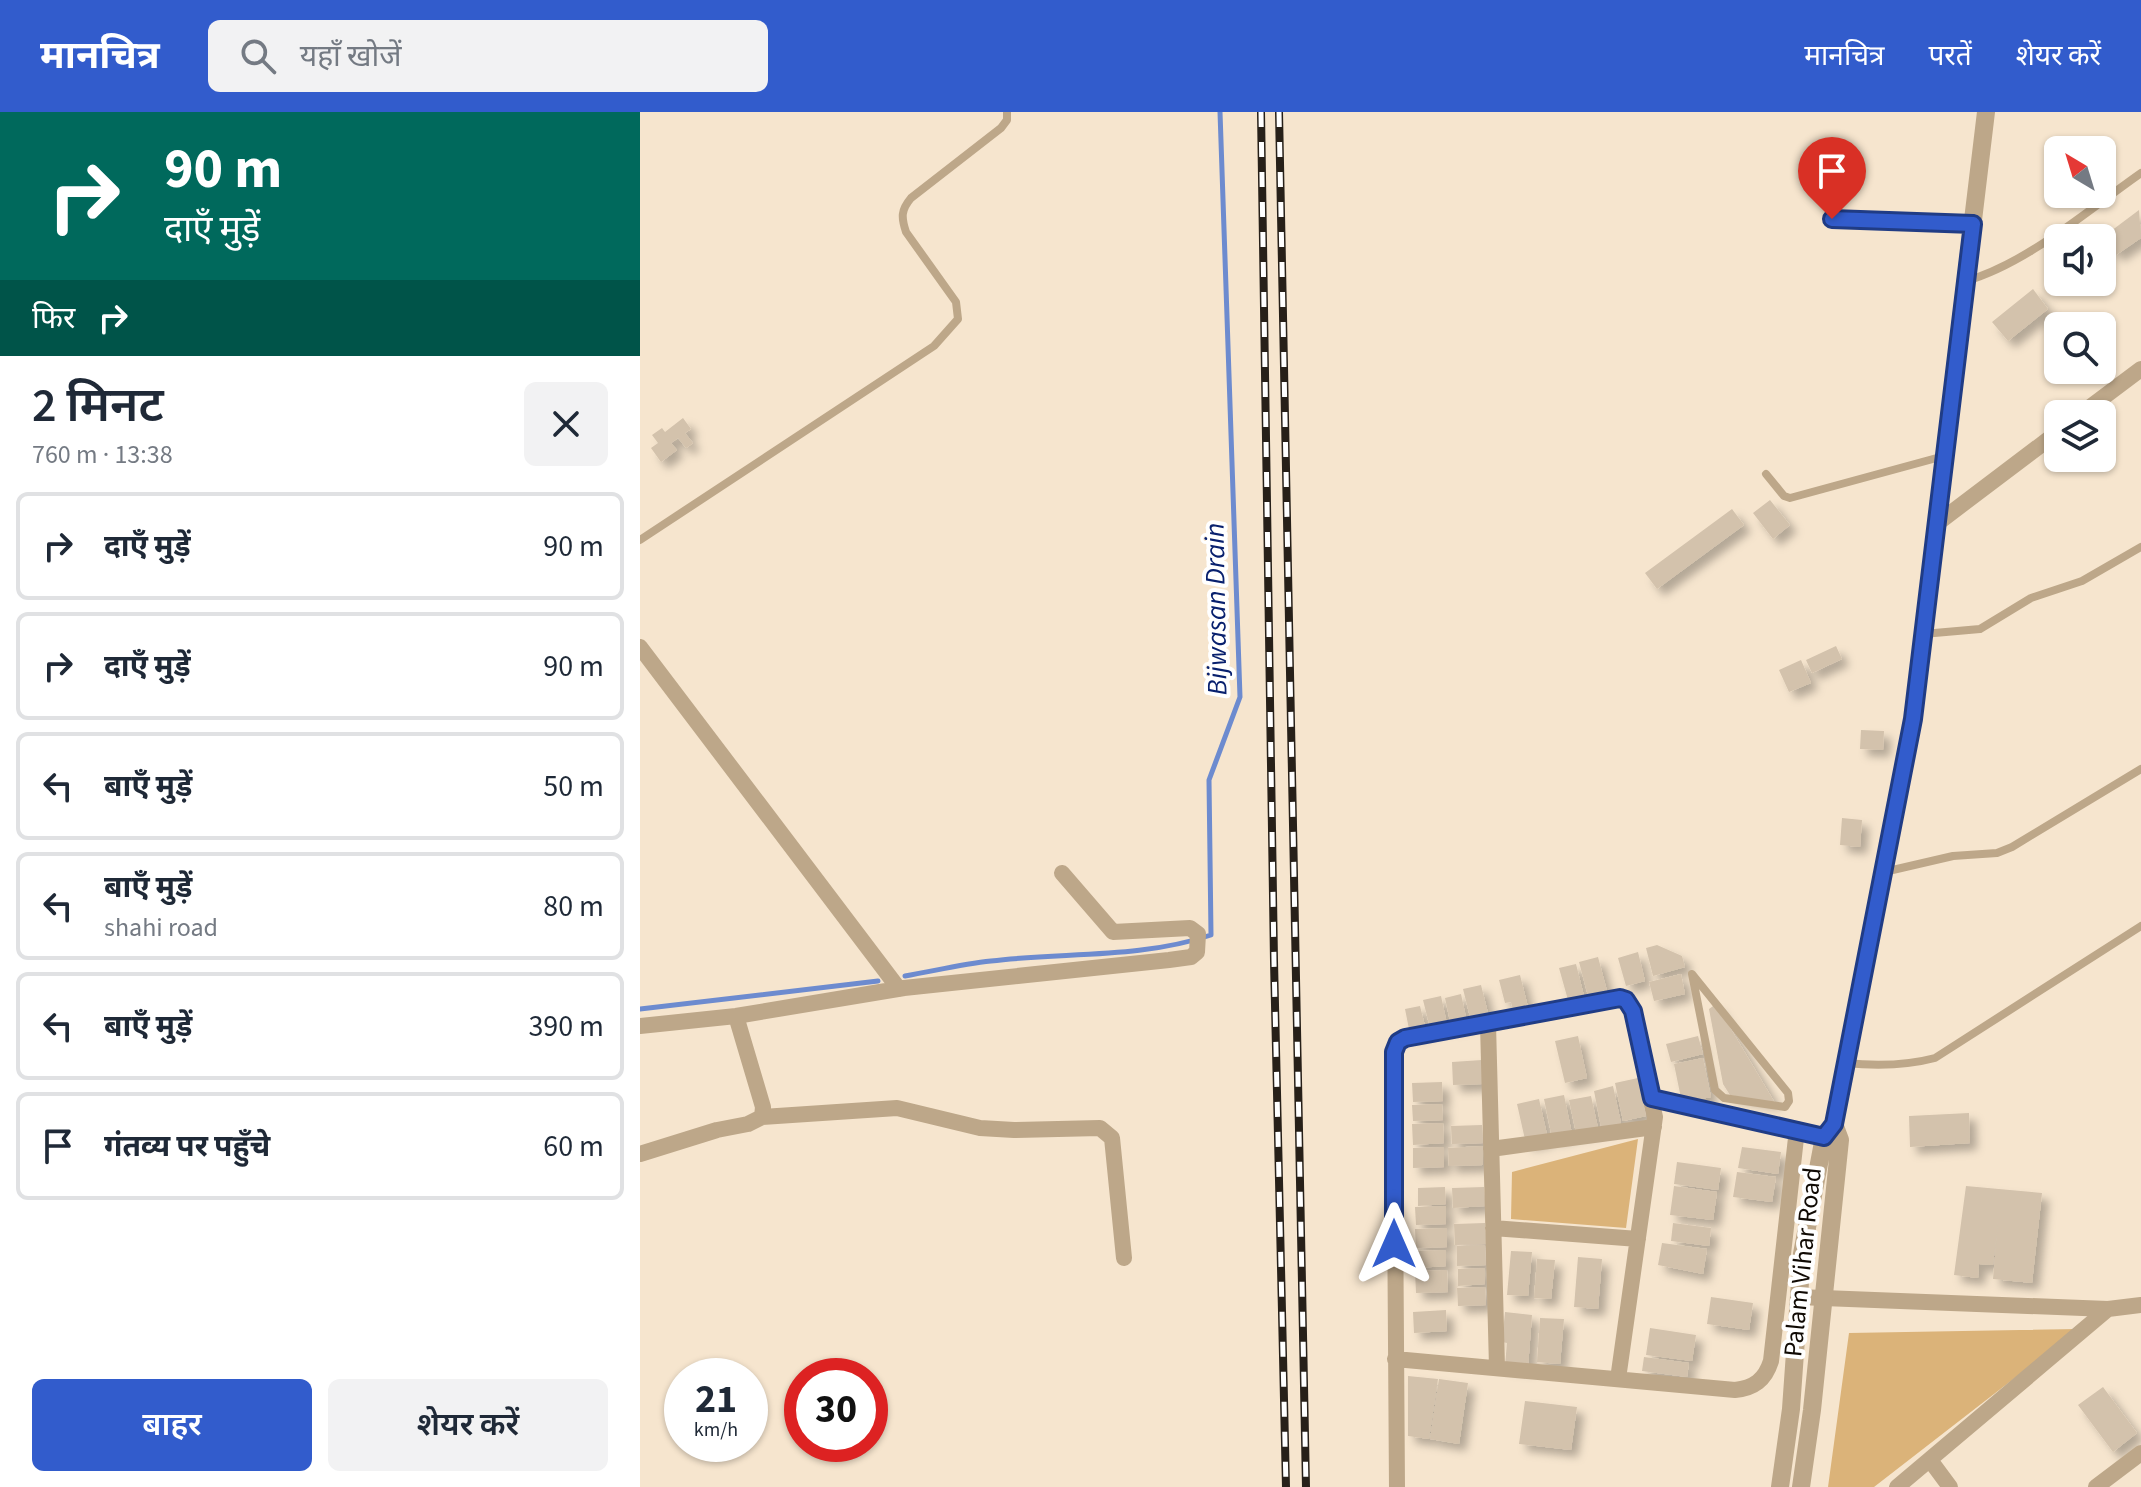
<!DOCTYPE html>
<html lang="hi">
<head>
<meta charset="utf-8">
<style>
	:root { --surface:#fff; --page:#f2f2f3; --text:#1f2937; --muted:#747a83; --line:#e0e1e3; --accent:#325ccc }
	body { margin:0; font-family:"Source Sans 3","Noto Sans Devanagari",sans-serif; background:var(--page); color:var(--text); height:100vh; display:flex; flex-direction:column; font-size:30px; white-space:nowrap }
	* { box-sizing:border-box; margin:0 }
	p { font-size:26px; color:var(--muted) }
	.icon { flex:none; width:44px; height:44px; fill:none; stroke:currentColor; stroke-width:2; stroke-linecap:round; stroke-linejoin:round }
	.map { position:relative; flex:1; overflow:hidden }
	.sheet { display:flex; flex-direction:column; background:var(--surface); width:640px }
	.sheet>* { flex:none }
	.top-card { background:#00695c; color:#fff; overflow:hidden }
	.needle { width:52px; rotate:322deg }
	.controls { position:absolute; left:1404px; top:24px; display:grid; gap:16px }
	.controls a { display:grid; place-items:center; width:72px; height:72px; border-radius:12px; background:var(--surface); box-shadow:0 2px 6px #0004; font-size:40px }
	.speed { position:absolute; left:24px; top:1246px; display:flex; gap:16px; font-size:40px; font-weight:700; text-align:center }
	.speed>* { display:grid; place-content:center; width:104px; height:104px; border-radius:50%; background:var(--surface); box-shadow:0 2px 6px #0004; line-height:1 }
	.speed small { font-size:20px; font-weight:400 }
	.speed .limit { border:12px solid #d22; background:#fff; color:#111 }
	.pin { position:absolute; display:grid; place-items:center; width:68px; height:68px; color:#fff; margin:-82px -34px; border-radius:50% 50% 50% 0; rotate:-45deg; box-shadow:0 0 8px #0007 }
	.pin .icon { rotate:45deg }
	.me { position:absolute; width:88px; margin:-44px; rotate:0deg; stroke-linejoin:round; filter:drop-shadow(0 0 6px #0008) }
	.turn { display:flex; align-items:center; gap:28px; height:168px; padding:0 32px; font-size:36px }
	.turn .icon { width:104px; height:104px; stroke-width:2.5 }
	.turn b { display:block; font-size:56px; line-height:68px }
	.then { display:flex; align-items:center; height:76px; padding:0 32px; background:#0003; gap:16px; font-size:30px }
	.round { display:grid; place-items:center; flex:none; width:84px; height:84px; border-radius:12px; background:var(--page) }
	.overview { display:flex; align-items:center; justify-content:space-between; height:136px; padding:0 32px }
	h1 { font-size:48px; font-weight:600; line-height:60px }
	.primary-button { display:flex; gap:16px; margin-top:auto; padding:16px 32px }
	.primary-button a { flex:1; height:92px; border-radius:12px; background:var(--accent); color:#fff; font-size:32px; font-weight:600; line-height:92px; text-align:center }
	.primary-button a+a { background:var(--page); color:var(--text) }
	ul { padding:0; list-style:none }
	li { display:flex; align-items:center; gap:24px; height:108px; margin:0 16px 12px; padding:0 16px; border:4px solid var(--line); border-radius:12px }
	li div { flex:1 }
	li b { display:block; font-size:30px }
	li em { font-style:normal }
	header { display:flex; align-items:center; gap:48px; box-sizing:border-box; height:112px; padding:0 40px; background:var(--accent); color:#fff }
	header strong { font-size:38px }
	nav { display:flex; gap:44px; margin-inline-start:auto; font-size:28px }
	.search { width:560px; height:72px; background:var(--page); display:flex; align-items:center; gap:20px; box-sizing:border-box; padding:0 28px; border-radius:12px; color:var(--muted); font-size:30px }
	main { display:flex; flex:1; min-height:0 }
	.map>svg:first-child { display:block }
	.green { fill:#dbb379 }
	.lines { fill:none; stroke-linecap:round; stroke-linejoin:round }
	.stream { stroke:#6d8bcf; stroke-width:5 }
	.building { fill:#d3c2ac; filter:url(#shadow) }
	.service { stroke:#bda789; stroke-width:8 }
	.minor { stroke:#bda789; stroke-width:16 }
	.tertiary { stroke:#bda789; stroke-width:18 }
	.rail-casing { stroke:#272019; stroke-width:8 }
	.rail { stroke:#fff; stroke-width:5; stroke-dasharray:15; stroke-linecap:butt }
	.route-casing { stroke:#203c85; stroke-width:20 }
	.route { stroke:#325ccc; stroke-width:14 }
	.labels { text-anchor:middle; stroke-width:8; stroke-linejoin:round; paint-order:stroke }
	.street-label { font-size:26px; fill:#100a04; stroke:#fff }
	.water-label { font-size:28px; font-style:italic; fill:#08206e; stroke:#fff }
</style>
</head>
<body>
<header>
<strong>मानचित्र</strong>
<div class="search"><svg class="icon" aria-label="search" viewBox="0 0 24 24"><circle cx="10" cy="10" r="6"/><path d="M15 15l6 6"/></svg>यहाँ खोजें</div>
<nav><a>मानचित्र</a><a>परतें</a><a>शेयर करें</a></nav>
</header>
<main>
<section class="sheet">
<div class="top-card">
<div class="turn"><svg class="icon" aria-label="right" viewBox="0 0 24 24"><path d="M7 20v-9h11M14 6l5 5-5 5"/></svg><div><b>90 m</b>दाएँ मुड़ें</div></div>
<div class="then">फिर<svg class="icon" aria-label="right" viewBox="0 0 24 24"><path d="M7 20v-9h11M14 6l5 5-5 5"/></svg></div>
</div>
<div class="overview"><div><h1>2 मिनट</h1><p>760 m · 13:38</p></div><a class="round"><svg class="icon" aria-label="close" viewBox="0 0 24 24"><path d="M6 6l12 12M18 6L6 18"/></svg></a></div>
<ul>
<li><svg class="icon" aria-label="right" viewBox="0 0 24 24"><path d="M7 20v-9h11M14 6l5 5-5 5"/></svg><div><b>दाएँ मुड़ें</b></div><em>90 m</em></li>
<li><svg class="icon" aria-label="right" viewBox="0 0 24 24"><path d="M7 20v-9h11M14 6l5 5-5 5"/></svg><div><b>दाएँ मुड़ें</b></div><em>90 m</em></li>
<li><svg class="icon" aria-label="left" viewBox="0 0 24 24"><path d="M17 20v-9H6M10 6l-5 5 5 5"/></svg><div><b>बाएँ मुड़ें</b></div><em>50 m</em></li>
<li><svg class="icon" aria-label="left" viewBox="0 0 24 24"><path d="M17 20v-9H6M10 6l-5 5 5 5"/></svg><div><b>बाएँ मुड़ें</b><p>shahi road</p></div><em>80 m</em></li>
<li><svg class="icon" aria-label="left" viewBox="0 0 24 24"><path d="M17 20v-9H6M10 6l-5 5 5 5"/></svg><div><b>बाएँ मुड़ें</b></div><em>390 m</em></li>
<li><svg class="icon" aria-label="arrive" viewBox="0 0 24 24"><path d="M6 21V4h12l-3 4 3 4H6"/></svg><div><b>गंतव्य पर पहुँचे</b></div><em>60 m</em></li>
</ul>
<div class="primary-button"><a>बाहर</a><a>शेयर करें</a></div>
</section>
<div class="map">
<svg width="1501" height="1375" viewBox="0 0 1501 1375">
	<defs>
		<filter id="shadow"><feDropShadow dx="7" dy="7" stdDeviation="4" flood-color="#0004"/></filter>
	</defs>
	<rect width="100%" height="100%" fill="#f6e5ce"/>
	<path class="green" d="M998,1027l-12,89 -115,-9 1,-47z
		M1438,1217l-204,158h-46l21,-154z"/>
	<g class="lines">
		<path class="stream" d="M265,864c29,-5 57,-12 86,-15 74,-9 148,-2 220,-26l-2,-155 31,-83 -20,-585
			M0,897l238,-28"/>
	</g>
	<path class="building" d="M1499,98l2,28 -25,17 -13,-18z
		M1393,177l15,20 -40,32 -16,-19z
		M43,306l8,11 -6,4 8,10 -7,5 -8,-10 -7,5 6,7 -16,12 -10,-14 7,-5 -6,-8 10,-7 3,4z
		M1130,388l20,25 -17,14 -20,-26z
		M1092,397l12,16 -87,64 -12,-16z
		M1196,534l6,13 -30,14 -6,-13z
		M1161,548l10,23 -22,9 -10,-22z
		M1221,618l23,1 -1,19 -23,-1z
		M1202,706l20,2 -2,27 -20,-2z
		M1017,833l25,11 3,11 -32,9 -7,-28z
		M998,840l7,29 -19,5 -8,-28z
		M958,845l9,34 -19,5 -9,-34z
		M936,852l8,32 -16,4 -9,-32z
		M1041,862l4,20 -31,7 -5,-19z
		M880,863l8,32 -15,3 -2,-8 -6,1 -6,-23z
		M841,873l8,32 -18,4 -8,-32z
		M821,882l6,28 -16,4 -6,-28z
		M801,884l6,28 -17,4 -7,-28z
		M1076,892l59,99 -45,-8 -7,-11 -14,-75z
		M780,894l6,24 -16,4 -5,-25z
		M938,924l9,42 -22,5 -10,-42z
		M1058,924l5,18 -32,8 -5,-18z
		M1063,946l8,39 -29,6 -8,-39z
		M842,948v24l-29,1 -1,-23z
		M998,966l8,38 -23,5 -8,-38z
		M802,970l1,19 -30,1 -1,-19z
		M973,974l8,37 -20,4 -7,-36z
		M924,983l8,39 -20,4 -8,-39z
		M951,984l7,32 -22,5 -7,-33z
		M899,987l9,40 -22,5 -9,-40z
		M802,992l1,16 -30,1 -1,-16z
		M1329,1001l1,30 -60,4 -1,-31z
		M803,1011l1,20 -31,2 -1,-21z
		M842,1013l1,18 -31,1 -1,-18z
		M843,1034v19l-34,1 -1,-18z
		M804,1035v20l-31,1v-20z
		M1102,1035l39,5 -3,22 -40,-6z
		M1037,1050l44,6 -3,22 -44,-6z
		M1097,1060l39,5 -4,25 -39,-5z
		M1034,1074l43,6 -4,28 -43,-5z
		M1326,1074l76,7 -10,90 -39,-4 5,-57 -5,43 -14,-1 -1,14 -24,-3z
		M805,1075l1,17 -28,2v-18z
		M844,1075l1,19 -32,2 -1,-20z
		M806,1094v18l-30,1 -1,-18z
		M845,1111l1,21 -31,1 -1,-21z
		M1033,1111l38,5 -2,18 -38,-5z
		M807,1116v19l-31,1 -1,-19z
		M1022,1131l45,6 -4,25 -45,-9z
		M845,1133l1,20 -29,1v-20z
		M806,1138v16l-29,2v-17z
		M871,1139l21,1 -4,44 -21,-1z
		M938,1145l24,2 -4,50 -24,-2z
		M897,1147l18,1 -4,39 -17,-1z
		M845,1156v16l-27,2v-17z
		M807,1158l1,22 -32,1 -1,-22z
		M845,1175l1,18 -28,1 -1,-18z
		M1071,1185l42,6 -4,27 -42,-6z
		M806,1198l1,21 -33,2 -1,-21z
		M865,1200l27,3 -4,52 -23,-2 2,-22 -5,-1z
		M900,1206l24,1 -4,45 -23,-2z
		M1010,1216l46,7 -4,26 -46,-6z
		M1004,1245l45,6 -2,14 -45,-6z
		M768,1264l30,3 -9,60 -21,-3z
		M799,1267l29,4 -9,61 -29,-5z
		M1463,1275l34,46 -24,19 -35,-47z
		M885,1289l52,6 -6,43 -52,-6z"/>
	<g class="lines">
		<path class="service" d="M1192,107l140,5
			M1326,169c62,-18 122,-71 175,-108
			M1126,362l18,22 6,2 154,-42
			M0,428l294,-194 24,-27 -2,-17 -50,-70c-5,-15 -5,-22 5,-34l90,-70 6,-8v-8
			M1283,522l57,-5 51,-31 51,-17 59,-34
			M1244,760l69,-16 44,-3 15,-6 129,-78
			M1052,862l96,119 1,8 -4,6 -61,-9 -9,-8z
			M1205,951c31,3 60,3 90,-5l206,-132"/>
		<path class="minor" d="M1441,302l60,-45
			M1295,413l123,-93
			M0,535l259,342
			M96,904l27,91 -1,10
			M848,912l9,343
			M0,914l96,-10 168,-28 265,-28 22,-3 6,-5 1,-18 -8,-6 -77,4 -51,-59
			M1012,986l182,41
			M851,1037l163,-22
			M0,1042l77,-24 31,-6 14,-7 135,-9 83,20 34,2 86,-2 12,10 12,120
			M853,1116l145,11
			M1158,1185l310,12 33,-4
			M755,1247l340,31c19,-2 30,-10 36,-29l26,-232
			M1290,1348l20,27
			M757,1375l-3,-435 4,-10 7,-4 215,-40 10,6 25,113 -37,262
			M1257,1375l211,-178
			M1456,1375l45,-34"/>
		<path class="tertiary" d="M1140,1375l11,-78 11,-155 22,-117 10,-13 79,-405 73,-607
			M1161,1375l11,-77 28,-270 -6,-16"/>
		<defs>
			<path id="rail" d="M621,0l13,849 12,526
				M639,0l27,1375"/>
		</defs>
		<use href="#rail" class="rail-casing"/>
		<use href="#rail" class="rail"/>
	</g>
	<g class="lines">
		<defs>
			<path id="route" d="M754,1132v-192l4,-10 7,-4 215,-40 6,2 7,11 19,87 172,39 10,-13 79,-405 60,-495 -141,-5"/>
		</defs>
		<use href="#route" class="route-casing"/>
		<use href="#route" class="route"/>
	</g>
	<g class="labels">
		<g class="street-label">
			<text transform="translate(1162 1150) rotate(-84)" y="9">Palam Vihar Road</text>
		</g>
		<g class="water-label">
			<text transform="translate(575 497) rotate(-91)" y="10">Bijwasan Drain</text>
		</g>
	</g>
</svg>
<div class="controls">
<a><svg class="needle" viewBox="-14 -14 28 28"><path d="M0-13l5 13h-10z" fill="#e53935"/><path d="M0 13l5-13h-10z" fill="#747a83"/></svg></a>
<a><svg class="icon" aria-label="sound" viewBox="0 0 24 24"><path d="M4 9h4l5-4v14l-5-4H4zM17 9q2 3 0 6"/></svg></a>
<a><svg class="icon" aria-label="search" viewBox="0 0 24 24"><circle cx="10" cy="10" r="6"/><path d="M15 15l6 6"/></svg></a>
<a><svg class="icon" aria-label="layers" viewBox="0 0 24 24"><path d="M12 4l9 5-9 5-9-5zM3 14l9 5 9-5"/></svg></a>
</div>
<div class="speed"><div>21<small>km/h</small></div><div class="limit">30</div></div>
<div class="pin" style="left:1192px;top:107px;background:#d93025"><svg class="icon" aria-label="arrive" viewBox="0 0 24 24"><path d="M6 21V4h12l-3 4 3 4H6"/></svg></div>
<svg class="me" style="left:754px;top:1132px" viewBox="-20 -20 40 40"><path d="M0-17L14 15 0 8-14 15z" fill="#325ccc" stroke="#fff" stroke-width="4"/></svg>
</div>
</main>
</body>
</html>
